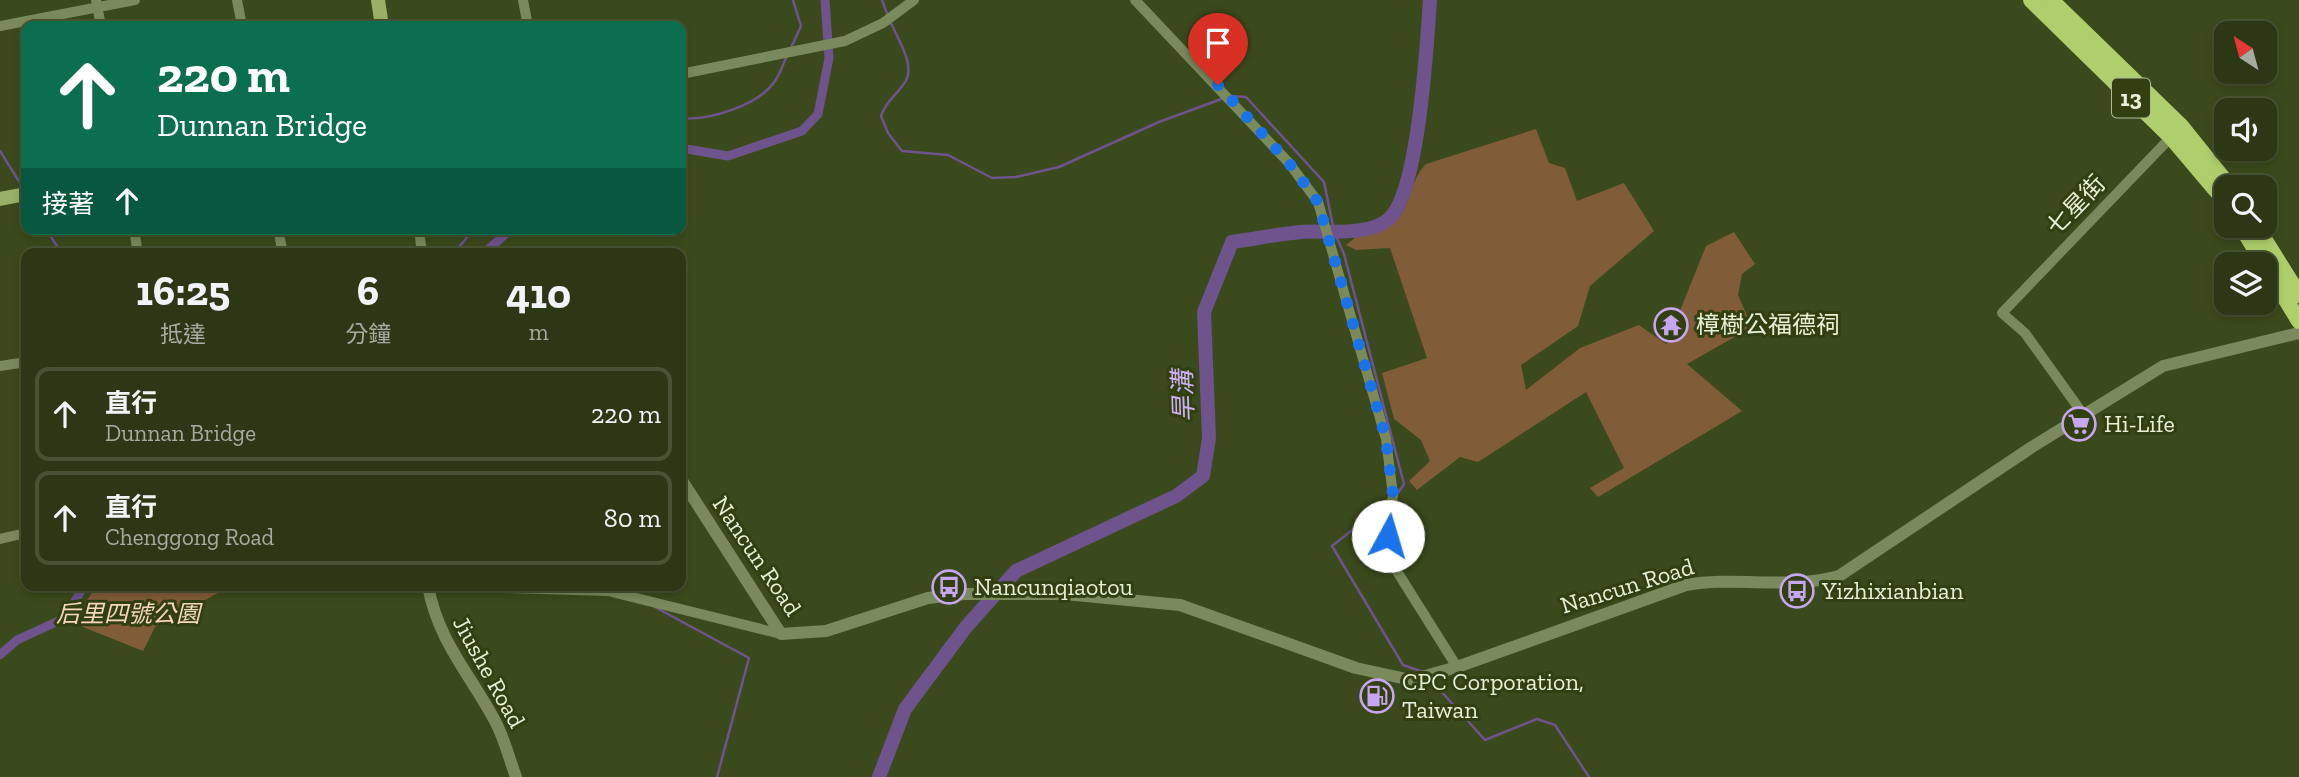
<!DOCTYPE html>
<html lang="zh-TW">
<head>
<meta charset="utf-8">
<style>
	:root { --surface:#2c3815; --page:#384322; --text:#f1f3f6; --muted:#a6aca0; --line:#485234 }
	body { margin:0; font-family:"Zilla Slab","Noto Sans TC",serif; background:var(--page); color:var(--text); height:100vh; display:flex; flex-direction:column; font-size:26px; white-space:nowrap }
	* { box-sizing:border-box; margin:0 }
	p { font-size:23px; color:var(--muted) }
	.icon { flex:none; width:38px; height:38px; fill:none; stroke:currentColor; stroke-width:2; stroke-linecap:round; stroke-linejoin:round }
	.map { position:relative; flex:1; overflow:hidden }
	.sheet { position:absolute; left:21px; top:248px; width:665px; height:343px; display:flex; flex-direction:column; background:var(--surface); border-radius:14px; box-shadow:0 4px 10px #0003,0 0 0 2px var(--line) }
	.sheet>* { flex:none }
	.guide { position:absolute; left:21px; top:21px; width:665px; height:214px; border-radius:14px; box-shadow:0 4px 10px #0003,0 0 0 2px var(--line); background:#0b6e4f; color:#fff; overflow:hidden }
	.needle { width:46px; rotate:324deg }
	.tools { position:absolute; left:2214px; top:21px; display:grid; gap:14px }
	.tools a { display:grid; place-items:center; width:63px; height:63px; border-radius:14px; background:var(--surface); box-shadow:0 4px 10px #0003,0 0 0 2px var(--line); font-size:35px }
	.pin { position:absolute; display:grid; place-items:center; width:60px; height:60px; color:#fff; margin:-72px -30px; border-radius:50% 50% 50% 0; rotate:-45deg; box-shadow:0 0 7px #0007 }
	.pin .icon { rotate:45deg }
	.me { position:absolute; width:77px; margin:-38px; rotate:6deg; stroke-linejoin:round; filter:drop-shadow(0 0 5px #0008) }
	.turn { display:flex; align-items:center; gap:24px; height:147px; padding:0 21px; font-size:32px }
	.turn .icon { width:91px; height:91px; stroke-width:2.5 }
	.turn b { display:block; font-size:49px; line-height:60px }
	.then { display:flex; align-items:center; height:66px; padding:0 21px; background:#0003; gap:14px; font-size:26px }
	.eta { display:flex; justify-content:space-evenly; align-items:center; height:119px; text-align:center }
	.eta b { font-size:42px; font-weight:700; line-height:49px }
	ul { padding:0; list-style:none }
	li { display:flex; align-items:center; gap:21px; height:94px; margin:0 14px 10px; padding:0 7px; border:4px solid var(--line); border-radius:14px }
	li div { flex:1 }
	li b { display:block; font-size:26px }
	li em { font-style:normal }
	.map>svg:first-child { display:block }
	.green { fill:#815c38 }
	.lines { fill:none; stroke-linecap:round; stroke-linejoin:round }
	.stream { stroke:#6e538d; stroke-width:2.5 }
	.canal { stroke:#6e538d; stroke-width:9 }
	.river { stroke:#6e538d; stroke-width:14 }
	.minor { stroke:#7a8a5c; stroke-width:10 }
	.tertiary { stroke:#7a8a5c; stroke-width:12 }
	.secondary { stroke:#98b166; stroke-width:14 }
	.primary { stroke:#aecf6c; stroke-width:16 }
	.route { stroke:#1a73e8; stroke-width:12; stroke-dasharray:0 21.6 }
	.labels { text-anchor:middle; stroke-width:6; stroke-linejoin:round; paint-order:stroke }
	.shield { fill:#313f11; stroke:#b0bb9c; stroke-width:2 }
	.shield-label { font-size:23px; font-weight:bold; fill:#e6f0d7 }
	.street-label { font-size:24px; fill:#e6f0d7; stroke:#313f11 }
	.poi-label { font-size:24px; fill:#e6f0d7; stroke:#313f11; text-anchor:start }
	.park-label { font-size:24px; font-style:italic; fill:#f6d7bc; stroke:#313f11 }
	.water-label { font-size:26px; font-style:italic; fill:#cdaff3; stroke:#313f11 }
</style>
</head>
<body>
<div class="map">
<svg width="2299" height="777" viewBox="0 0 2299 777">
	<rect width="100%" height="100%" fill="#3b4a1c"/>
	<path class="green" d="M1536,129l13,34 16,5 12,33 47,-18 30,48 -64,55 -12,40 -57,39 5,25 54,-42 59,-23 27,19 10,-8 -3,-8 33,-82 28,-14 21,32 -13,10 -4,21 14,32 -65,37 55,47 -144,86 -8,-9 34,-20 -38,-76 -108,70 -18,-5 -43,33 -8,-9 21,-20 -9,-21 -27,-21 -12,-46 45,-15 -37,-110 -34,2 -10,-5 27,-22 14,5c27,-17 18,-42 39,-64z
		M96,586h135l-76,41 -12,24 -70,-28z"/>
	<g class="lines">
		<path class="stream" d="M882,0l6,16
			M891,23c7,17 27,45 12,62 -9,12 -17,17 -22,31l7,17 14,18 46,4 44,23 24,-1 43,-10 100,-45 65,-24
			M790,50l11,-24 -8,-26
			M1230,96l16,1 78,85 10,49 10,23 60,230 -8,12
			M681,118c28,3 78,-13 94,-37 5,-7 8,-17 12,-25
			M0,151l20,32
			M46,229l16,25
			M453,254l21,-25
			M1388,502l-56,44 71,119 20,7
			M653,606l96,52 -32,119
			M1430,679l55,61 52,-21 18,6 34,52"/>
		<path class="canal" d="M681,148l47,8 74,-25 16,-17 11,-56 -4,-58
			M483,254l28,-25
			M0,655l17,-15 48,-22 19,-32"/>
		<path class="river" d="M879,777l26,-68 61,-82 50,-56 160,-75 27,-20 6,-38 -5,-126 28,-70c23,-3 46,-8 69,-10 25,-2 67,5 88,-13 30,-27 38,-176 41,-219"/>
		<path class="minor" d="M96,0l5,26
			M237,0l5,26
			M523,0l5,26
			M1135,0l154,163 29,39 68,237 7,56 -5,41 5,29 64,102
			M0,26l135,-26
			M681,74l164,-33 38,-18 31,-23
			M134,229l4,25
			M278,229l5,25
			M419,229l3,25
			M0,366l26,-4
			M2083,414l-58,-81 -23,-20 172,-179
			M0,539l26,-6
			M446,586l162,5 173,43"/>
		<path class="tertiary" d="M681,479l100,155 45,-3 102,-33 36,-4h101l115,11 176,63 55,12 46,-13 229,-82c51,-9 103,5 153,-9l193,-129 131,-81 136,-33
			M428,586c10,55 42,88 67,135 10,19 14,37 21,56"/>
		<path class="secondary" d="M378,0l4,26
			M0,199l26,-5"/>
		<path class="primary" d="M2031,0l140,137 55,65
			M2051,0l130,126 49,61
			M2241,226l23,38
			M2256,226l43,69
			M2264,264l35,57"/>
	</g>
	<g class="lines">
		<path class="route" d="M1218,85l71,78 29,39 68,237 7,56 -5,41"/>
	</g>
	<defs>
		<symbol id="temple-ring" viewBox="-11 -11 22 22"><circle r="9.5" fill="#313f11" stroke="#c7a6f0" stroke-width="1.5"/><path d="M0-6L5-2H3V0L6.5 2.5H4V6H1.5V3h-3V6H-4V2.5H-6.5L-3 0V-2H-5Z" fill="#c7a6f0"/></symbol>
		<symbol id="supermarket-ring" viewBox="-11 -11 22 22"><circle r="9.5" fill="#313f11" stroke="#c7a6f0" stroke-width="1.5"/><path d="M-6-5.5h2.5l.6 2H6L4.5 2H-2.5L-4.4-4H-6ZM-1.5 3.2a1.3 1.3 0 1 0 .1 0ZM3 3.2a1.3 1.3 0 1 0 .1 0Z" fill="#c7a6f0"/></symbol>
		<symbol id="bus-ring" viewBox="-11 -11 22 22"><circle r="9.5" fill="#313f11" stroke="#c7a6f0" stroke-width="1.5"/><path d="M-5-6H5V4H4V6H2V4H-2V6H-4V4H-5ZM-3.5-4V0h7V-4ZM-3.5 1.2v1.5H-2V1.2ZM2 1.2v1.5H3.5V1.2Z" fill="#c7a6f0"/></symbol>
		<symbol id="fuel-ring" viewBox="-11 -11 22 22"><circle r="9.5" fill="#313f11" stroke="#c7a6f0" stroke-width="1.5"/><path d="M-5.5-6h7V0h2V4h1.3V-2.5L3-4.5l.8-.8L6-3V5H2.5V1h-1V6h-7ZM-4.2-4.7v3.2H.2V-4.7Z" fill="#c7a6f0"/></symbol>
	</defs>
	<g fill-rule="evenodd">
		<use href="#temple-ring" x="1652" y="306" width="38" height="38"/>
		<use href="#supermarket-ring" x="2060" y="405" width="38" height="38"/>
		<use href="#bus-ring" x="930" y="568" width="38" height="38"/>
		<use href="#bus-ring" x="1778" y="572" width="38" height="38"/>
		<use href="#fuel-ring" x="1358" y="677" width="38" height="38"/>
	</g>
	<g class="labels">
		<rect class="shield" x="2112" y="78.5" width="38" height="39" rx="5"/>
		<g class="shield-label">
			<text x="2131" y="106">13</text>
		</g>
		<g class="street-label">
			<text transform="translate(2076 205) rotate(-46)" y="8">七星街</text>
			<text transform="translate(757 556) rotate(56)" y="8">Nancun Road</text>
			<text transform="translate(1627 586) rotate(-17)" y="8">Nancun Road</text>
			<text transform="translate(489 672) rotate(61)" y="8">Jiushe Road</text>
		</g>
		<g class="poi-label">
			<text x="1696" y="333">樟樹公福德祠</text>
			<text x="2104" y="432">Hi-Life</text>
			<text x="974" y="595">Nancunqiaotou</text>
			<text x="1822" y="599">Yizhixianbian</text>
			<text x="1402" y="690">CPC Corporation,<tspan x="1402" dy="28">Taiwan</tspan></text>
		</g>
		<g class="park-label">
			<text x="128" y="622">后里四號公園</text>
		</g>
		<g class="water-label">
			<text transform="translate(1183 396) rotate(-92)" y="9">旱溝</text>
		</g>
	</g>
</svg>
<div class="tools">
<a><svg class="needle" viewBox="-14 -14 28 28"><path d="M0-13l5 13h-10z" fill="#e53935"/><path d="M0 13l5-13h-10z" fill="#a6aca0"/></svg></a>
<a><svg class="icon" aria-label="sound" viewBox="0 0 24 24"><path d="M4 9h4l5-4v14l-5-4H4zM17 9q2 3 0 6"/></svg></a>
<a><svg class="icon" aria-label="search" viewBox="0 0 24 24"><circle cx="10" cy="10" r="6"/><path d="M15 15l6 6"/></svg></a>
<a><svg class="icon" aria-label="layers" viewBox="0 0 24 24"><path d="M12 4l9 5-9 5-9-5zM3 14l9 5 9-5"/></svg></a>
</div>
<div class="pin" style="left:1218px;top:85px;background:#d93025"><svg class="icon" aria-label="arrive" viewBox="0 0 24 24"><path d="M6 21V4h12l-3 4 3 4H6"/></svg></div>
<svg class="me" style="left:1388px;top:536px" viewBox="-20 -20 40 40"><circle r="19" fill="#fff"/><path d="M0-13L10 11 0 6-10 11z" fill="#1a73e8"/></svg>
<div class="guide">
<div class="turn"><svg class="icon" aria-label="ahead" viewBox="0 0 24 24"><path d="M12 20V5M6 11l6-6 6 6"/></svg><div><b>220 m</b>Dunnan Bridge</div></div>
<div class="then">接著<svg class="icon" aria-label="ahead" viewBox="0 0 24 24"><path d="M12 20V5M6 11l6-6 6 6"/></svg></div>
</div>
<section class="sheet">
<div class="eta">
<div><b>16:25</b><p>抵達</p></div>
<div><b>6</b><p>分鐘</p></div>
<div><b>410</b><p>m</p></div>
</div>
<ul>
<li><svg class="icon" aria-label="ahead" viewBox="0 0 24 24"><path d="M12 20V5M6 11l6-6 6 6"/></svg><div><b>直行</b><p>Dunnan Bridge</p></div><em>220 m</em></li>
<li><svg class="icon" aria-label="ahead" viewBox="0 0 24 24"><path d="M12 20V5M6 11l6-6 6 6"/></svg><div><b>直行</b><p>Chenggong Road</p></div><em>80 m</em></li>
</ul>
</section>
</div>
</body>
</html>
